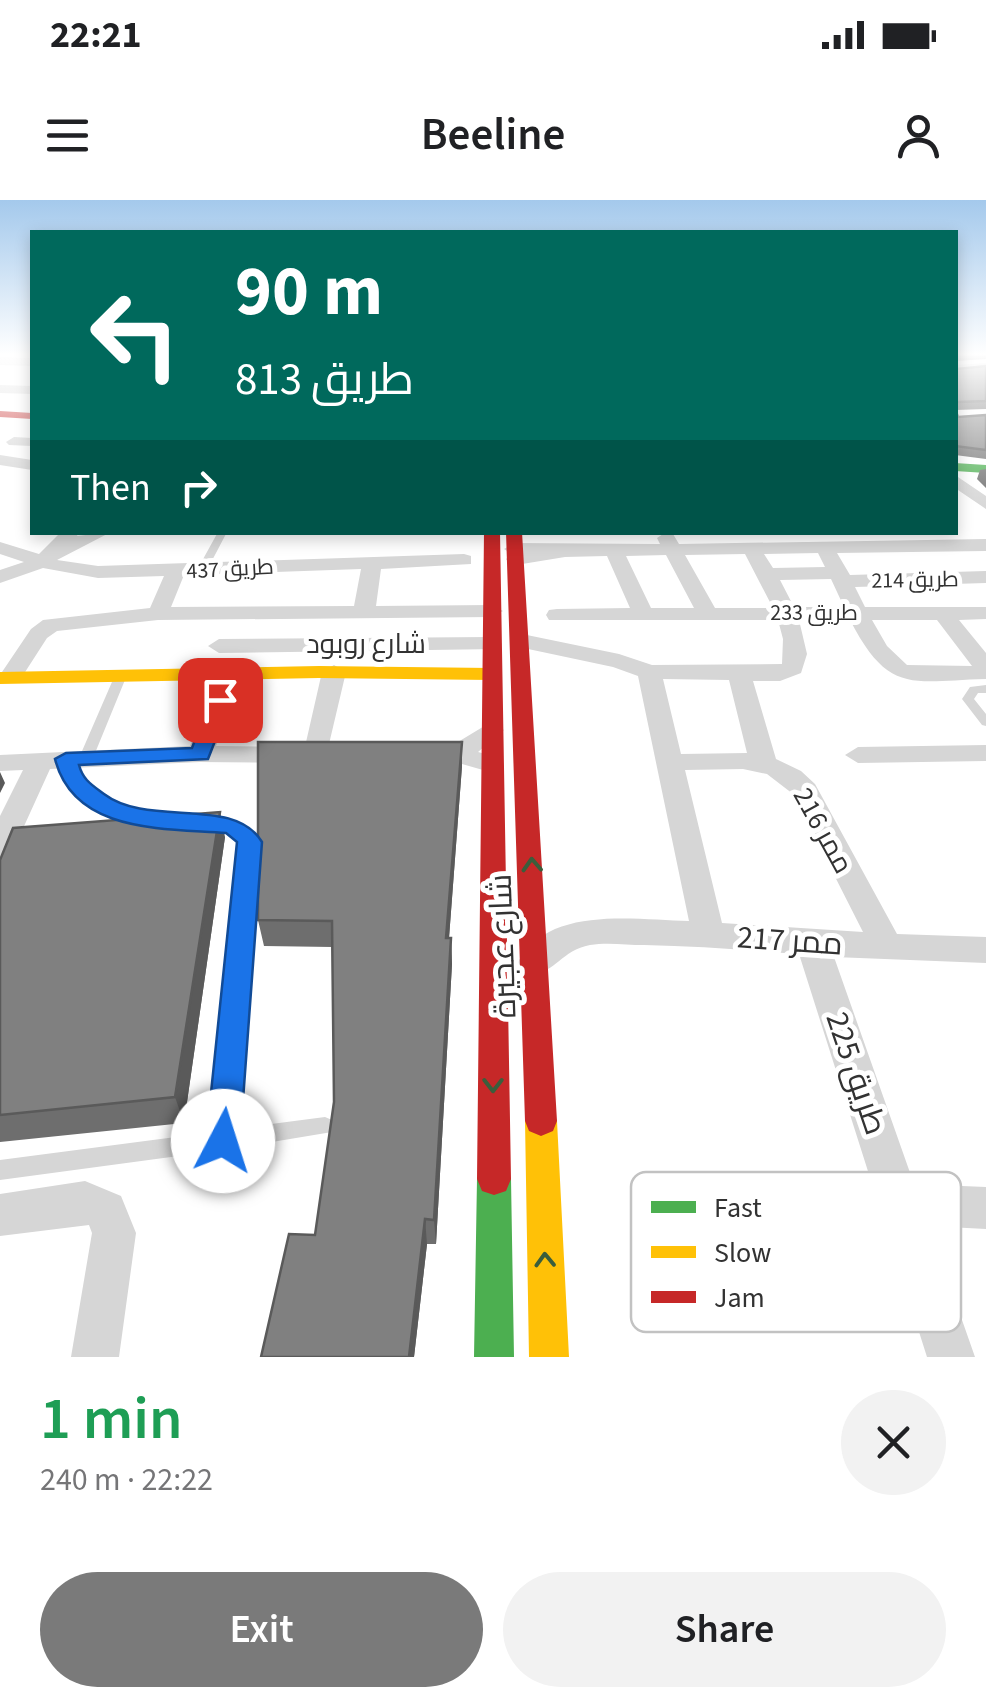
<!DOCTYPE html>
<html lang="en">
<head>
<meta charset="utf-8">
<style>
	:root { --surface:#fff; --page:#f2f2f2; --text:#202124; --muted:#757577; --accent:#7a7a7a }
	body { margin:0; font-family:"Source Sans 3",Cairo,sans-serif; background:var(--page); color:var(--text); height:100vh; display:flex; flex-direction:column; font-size:38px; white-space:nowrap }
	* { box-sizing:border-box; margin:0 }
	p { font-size:32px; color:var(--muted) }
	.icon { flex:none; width:55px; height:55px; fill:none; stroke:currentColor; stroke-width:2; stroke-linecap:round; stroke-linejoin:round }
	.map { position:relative; height:1157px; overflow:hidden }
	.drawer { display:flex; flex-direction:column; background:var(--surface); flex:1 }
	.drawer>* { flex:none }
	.guide { position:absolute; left:30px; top:30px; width:928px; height:305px; border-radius:0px; box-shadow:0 5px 15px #0003; background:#00695c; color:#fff; overflow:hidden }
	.pin { position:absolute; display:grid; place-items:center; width:85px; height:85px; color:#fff; margin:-42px; border-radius:20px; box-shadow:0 5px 15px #0006 }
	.me { position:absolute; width:110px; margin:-55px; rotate:5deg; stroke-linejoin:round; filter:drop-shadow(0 0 8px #0008) }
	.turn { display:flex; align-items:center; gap:35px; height:210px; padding:0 40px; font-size:45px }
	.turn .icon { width:130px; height:130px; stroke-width:2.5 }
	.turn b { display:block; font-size:70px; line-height:85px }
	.then { display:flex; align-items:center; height:95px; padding:0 40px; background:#0003; gap:20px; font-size:38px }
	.round { display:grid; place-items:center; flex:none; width:105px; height:105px; border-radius:52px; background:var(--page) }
	.summary { display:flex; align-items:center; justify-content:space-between; height:170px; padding:0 40px }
	h1 { font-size:60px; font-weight:600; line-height:75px; color:#1e9e55 }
	.action { display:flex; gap:20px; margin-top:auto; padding:20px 40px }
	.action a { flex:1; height:115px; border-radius:60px; background:var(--accent); color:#fff; font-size:40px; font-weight:600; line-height:115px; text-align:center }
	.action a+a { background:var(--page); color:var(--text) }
	.status { display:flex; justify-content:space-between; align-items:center; height:70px; padding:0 50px; background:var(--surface); direction:ltr }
	.status svg { height:28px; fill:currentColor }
	header { display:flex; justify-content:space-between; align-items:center; height:130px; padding:0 40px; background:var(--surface); font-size:45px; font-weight:600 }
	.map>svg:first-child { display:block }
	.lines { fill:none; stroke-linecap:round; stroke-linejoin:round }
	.lane { fill:#d6d6d6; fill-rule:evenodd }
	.street { fill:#d6d6d6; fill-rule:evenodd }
	.fast { fill:#4caf50; fill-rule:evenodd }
	.slow { fill:#ffc107; fill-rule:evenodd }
	.jam { fill:#c62828; fill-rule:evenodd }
	.wall { fill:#6e6e6e }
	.shaded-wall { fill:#5a5a5a }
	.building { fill:#808080; stroke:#5a5a5a; stroke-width:2.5 }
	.oneway { stroke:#3b5e3c }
	.route { fill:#1a73e8; stroke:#114b97; stroke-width:2.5 }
	.labels { text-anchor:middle; stroke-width:10; stroke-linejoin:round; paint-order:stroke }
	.far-street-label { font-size:22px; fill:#323232; stroke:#fff }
	.street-label { font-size:28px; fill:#323232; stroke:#fff }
	.near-street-label { font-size:32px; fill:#323232; stroke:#fff }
	.key { fill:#fff; stroke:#c2c2c2; stroke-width:2.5 }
	.key-label { font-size:28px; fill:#323232 }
</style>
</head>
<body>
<div class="status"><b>22:21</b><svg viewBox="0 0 49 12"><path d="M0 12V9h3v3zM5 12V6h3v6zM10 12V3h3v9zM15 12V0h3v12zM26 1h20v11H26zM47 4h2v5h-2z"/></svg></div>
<header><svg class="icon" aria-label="menu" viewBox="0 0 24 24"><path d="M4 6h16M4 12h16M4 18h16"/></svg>Beeline<svg class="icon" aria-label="person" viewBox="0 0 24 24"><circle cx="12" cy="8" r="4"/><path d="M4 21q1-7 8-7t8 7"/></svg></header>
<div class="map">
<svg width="986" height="1157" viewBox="0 0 986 1157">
	<rect width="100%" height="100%" fill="#fff"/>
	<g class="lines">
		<path class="lane" d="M218,332h9l-21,40h-8l-1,-2z
			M121,471l6,4 -34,83 -2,3h-10l-2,-3 36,-83z
			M986,485v8h-8l-4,6 12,15v12l-4,-1 -20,-26 8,-12z
			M66,555c10,6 10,16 17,26 21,27 50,29 80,36l2,3 -2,3c-45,6 -88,-22 -104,-64z
			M204,617l44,11 9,14 -23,287 91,-12 7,3 3,6 -3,6 -109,18 -223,30v-20l214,-28 29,-290 -5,-7 -39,-10 -2,-3 2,-3z"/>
		<path class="street" d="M0,157l32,1v8l-32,-1z
			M986,163v8l-31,2v-8z
			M0,185l32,1v8l-32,-1z
			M14,237l18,1v8l-23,-1 -3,-3z
			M0,255l32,5v10l-32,-5z
			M955,275l31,21v13l-31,-21z
			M61,332h18l-2,4 34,-4 -54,28 41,6 366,-12 7,2v8l-90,5 -5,37 116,-1 11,6 -11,6 -334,3 -101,11 -10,7 -29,45h-16l-2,-8 31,-46 12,-9 107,-12 14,-32 -66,2 -55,-10 -43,15v-13l24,-8 -24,-8v-12l39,12zM361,369l-7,37 -183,1 13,-32z
			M666,332l7,2 6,10 307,-5v12l-149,2 13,22 136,-4v12l-131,4 10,20h121v12l-27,1 27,33v26c-75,2 -97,16 -136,-59h-51l8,34 -6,19 -21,8h-27l23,78 25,12 14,13 82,150 89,3v26l-152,-6 80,227 72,3v42l-57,-3 46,131h-48l-128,-403c-52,-4 -103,-8 -155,-9 -17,0 -37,-3 -54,0 -33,6 -37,36 -67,26l-5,-9c31,-57 116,-42 171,-41l-51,-245 -25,-9 -99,-21 -3,-5 3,-5 8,-2 97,20 33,11 130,-1 1,-25 -5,-19h-229l-3,-5 3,-5 8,-1 73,-1 -23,-52 -42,1 -49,8 -7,-2 -3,-4 6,-5 -8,-5 10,-6 146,1 -3,-6zM818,353l7,14 -52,1 -9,-14zM745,354l28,54h-58l-30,-53zM666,355l28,53h-43l-25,-52zM831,379l13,28h-50l-14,-27zM872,420h65l35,46 -65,-1 -20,-19zM663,479l66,1 18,73 -66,1zM743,569l24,5 26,20 70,138 -141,-9 -37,-153z
			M491,437l11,7 -3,5 -280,4 -11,-7 11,-7z
			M334,465l12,7 -21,89 -9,2 -12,-5 -11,5 -93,-1 -150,7 -35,77 -4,7 -11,3v-40l23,-46 -23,1v-16l190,-9 29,-73 12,-7 12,7 -27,73 77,1 11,4 18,-79z
			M491,522l13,8 -26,22 22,6 3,6 -3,6 -10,2 -42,-12 -4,-6 4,-6z
			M986,545v16l-128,2 -13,-8 13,-8z
			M85,981l36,15 15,37 -17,124h-48l21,-124 -3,-8 -89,11v-42z"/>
		<path class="fast" d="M955,263l31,2v8l-31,-2z
			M494,963l12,4 5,12 3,178h-40l3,-178 5,-12z"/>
		<path class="slow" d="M319,466l172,2 10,6 -10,6 -172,-2 -319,6v-12z
			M541,906l12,5 4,10 12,236h-40l-4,-236 4,-10z"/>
		<path class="jam" d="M0,211l32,2v6l-32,-2z
			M484,332h16l11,647 -5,12 -12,4 -12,-4 -5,-12z
			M506,332h16l35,589 -4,10 -12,5 -12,-5 -4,-10z"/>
	</g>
	<path class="wall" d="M955,162l2,7 29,-3v43l-31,1 3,7 28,-2v44l-31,-4z
		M986,269v19l-9,-9 3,-9z
		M462,566l-13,172h2l1,26 -16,280h-9l-13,113h-153l54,-122 19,-133 -2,-155 -68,-1 -6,-26z
		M225,637l-41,286 -184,19v-282z"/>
	<path class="shaded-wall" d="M986,153v6l-31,2v-5l2,-2z
		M462,542v24l-15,198 -1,-26z
		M0,572l5,11 -5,10z
		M220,612l5,25 -41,286 -9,-26z
		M451,738l1,26 -16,280 -2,-24z
		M425,1019l2,25 -13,113h-5z"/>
	<path class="building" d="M955,162l2,7 29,-3v35l-29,1 -2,2z
		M955,209l3,8 28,-2v35l-31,-4z
		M258,542h204l-16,196h5l-17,282 -9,-1 -16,138h-148l28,-123 26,1 19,-133 -2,-181 -74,-1z
		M220,612l-45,285 -175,18v-255l13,-32z"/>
	<defs><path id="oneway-chevron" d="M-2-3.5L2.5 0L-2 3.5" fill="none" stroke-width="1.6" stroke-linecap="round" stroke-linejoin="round" transform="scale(2.5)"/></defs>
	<g class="oneway">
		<use href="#oneway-chevron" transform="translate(532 665) rotate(-93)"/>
		<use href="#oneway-chevron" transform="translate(493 885) rotate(90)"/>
		<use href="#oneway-chevron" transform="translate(545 1060) rotate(-92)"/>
	</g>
	<linearGradient id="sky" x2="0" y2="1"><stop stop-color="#a4c9ec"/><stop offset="0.49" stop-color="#fff"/><stop offset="1" stop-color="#fff" stop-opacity="0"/></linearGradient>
	<rect width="986" height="315" fill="url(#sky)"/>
	<path class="route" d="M220,494l11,6 -23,59 -129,6c4,15 13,20 25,29 45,34 130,1 158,48l-22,299 -5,11 -12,5 -12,-5 -5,-11 31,-299 -11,-9c-61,-5 -152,1 -171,-74l11,-6 126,-5 18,-48z"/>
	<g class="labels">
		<g class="far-street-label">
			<text transform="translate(230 368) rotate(-3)" y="8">طريق 437</text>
			<text transform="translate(915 379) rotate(-1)" y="8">طريق 214</text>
			<text x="814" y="420">طريق 233</text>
		</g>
		<g class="street-label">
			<text x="366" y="453">شارع روبود</text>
			<text transform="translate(824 630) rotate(61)" y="10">ممر 216</text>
		</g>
		<g class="near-street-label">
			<text transform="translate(790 740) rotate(4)" y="11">ممر 217</text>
			<text transform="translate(502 746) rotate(-92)" y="11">شارع عجيرة</text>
			<text transform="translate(857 873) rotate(71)" y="11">طريق 225</text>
		</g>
	</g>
	<rect x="631" y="972" width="330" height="160" rx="15" class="key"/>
	<rect x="651" y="1001" width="45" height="12" fill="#4caf50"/>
	<rect x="651" y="1046" width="45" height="12" fill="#ffc107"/>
	<rect x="651" y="1091" width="45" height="12" fill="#c62828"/>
	<g class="key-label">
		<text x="714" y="1017">Fast</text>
		<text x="714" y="1062">Slow</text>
		<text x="714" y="1107">Jam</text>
	</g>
</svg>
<div class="pin" style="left:220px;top:500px;background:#d93025"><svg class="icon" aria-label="arrive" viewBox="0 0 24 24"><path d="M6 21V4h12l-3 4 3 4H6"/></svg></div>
<svg class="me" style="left:223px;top:941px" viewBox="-20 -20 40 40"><circle r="19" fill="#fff"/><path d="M0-13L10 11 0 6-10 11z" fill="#1a73e8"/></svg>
<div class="guide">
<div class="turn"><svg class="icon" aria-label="left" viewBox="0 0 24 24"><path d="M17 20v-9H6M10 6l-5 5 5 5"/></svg><div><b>90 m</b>طريق 813</div></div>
<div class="then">Then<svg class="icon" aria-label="right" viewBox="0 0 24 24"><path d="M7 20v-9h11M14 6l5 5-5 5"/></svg></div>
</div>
</div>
<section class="drawer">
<div class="summary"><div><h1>1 min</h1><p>240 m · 22:22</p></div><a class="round"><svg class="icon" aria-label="close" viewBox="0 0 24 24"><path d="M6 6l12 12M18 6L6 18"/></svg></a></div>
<div class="action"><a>Exit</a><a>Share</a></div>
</section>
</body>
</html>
